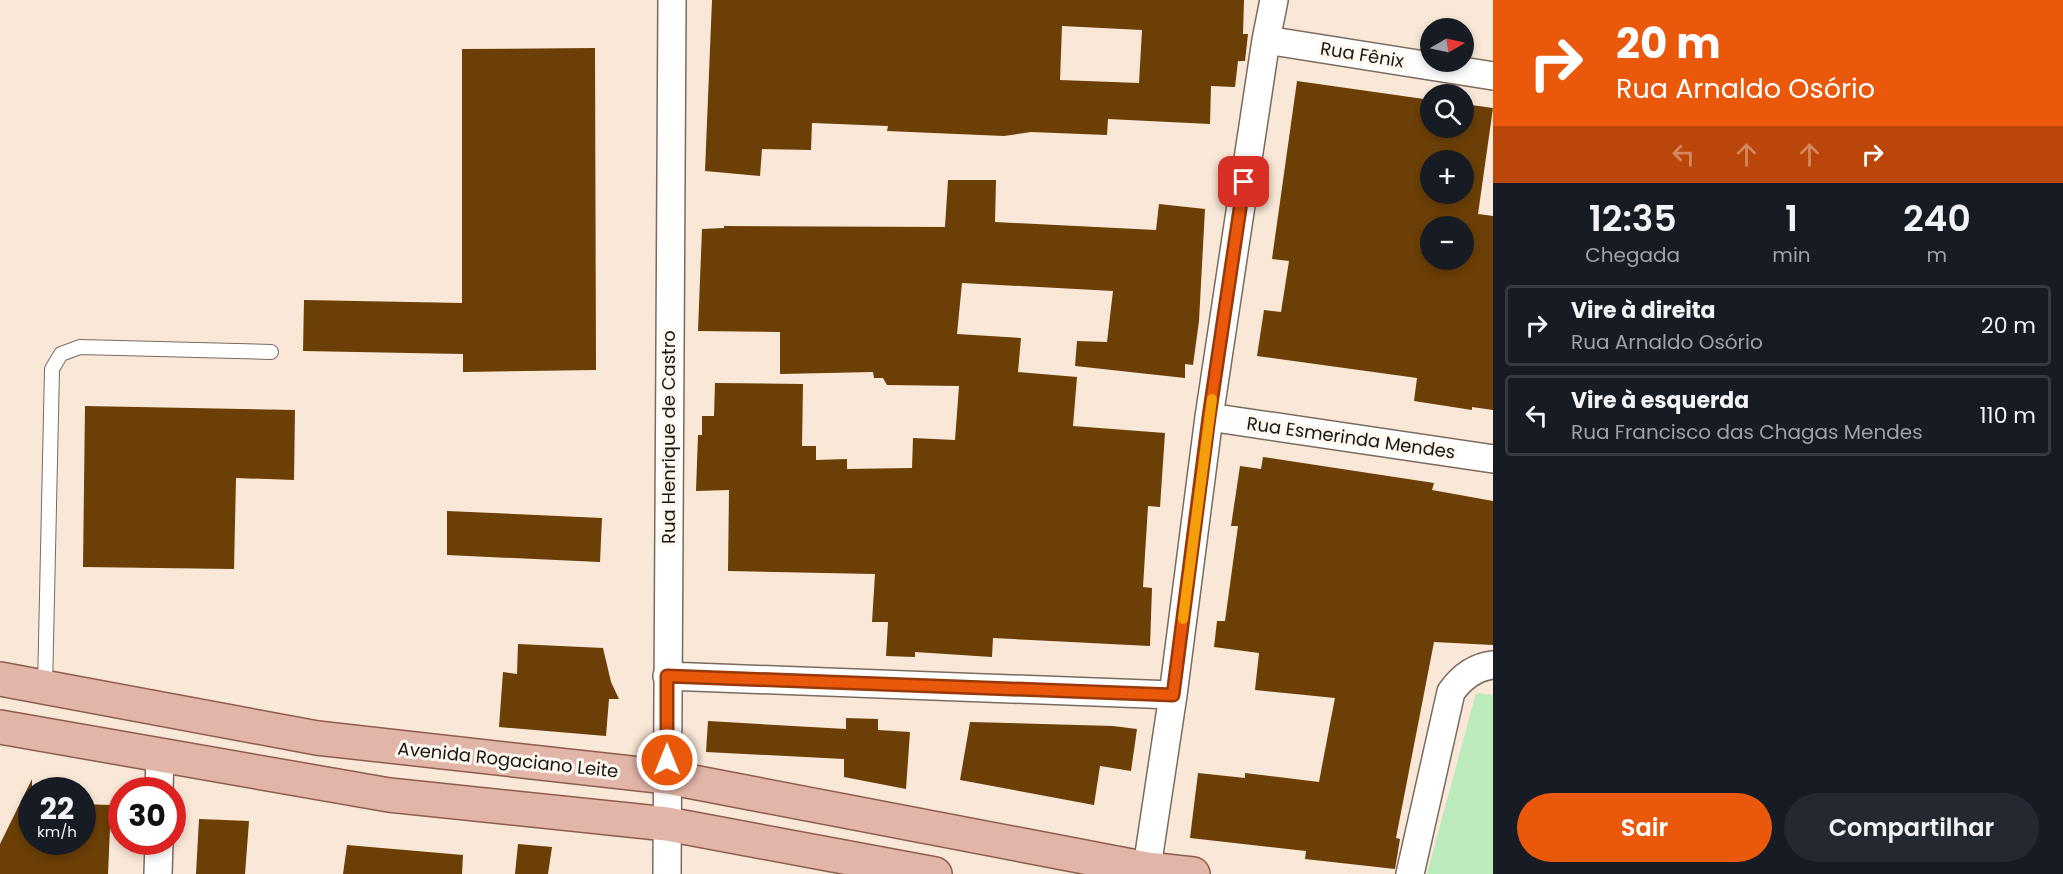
<!DOCTYPE html>
<html lang="pt">
<head>
<meta charset="utf-8">
<style>
	:root { --surface:#171b24; --page:#242831; --text:#f1f3f6; --muted:#9ea1a6; --line:#363941; --accent:#ea580c }
	body { margin:0; font-family:Poppins,sans-serif; background:var(--page); color:var(--text); height:100vh; display:flex; flex-direction:column; font-size:22px; white-space:nowrap }
	* { box-sizing:border-box; margin:0 }
	p { font-size:20px; color:var(--muted) }
	.icon { flex:none; width:33px; height:33px; fill:none; stroke:currentColor; stroke-width:2; stroke-linecap:round; stroke-linejoin:round }
	.map { position:relative; flex:1; overflow:hidden }
	.drawer { display:flex; flex-direction:column; background:var(--surface); width:570px }
	.drawer>* { flex:none }
	.guide { background:#ea580c; color:#fff; overflow:hidden }
	.needle { width:39px; rotate:81deg }
	.fabs { position:absolute; left:1420px; top:18px; display:grid; gap:12px }
	.fabs a { display:grid; place-items:center; width:54px; height:54px; border-radius:50%; background:var(--surface); box-shadow:0 3px 9px #0003; font-size:30px }
	.speed { position:absolute; left:18px; top:777px; display:flex; gap:12px; font-size:30px; font-weight:700; text-align:center }
	.speed>* { display:grid; place-content:center; width:78px; height:78px; border-radius:50%; background:var(--surface); box-shadow:0 3px 9px #0003; line-height:1 }
	.speed small { font-size:15px; font-weight:400 }
	.speed .limit { border:9px solid #d22; background:#fff; color:#111 }
	.pin { position:absolute; display:grid; place-items:center; width:51px; height:51px; color:#fff; margin:-26px; border-radius:12px; box-shadow:0 3px 9px #0006 }
	.me { position:absolute; width:66px; margin:-33px; rotate:0deg; stroke-linejoin:round; filter:drop-shadow(0 0 4px #0008) }
	.turn { display:flex; align-items:center; gap:21px; height:126px; padding:0 24px; font-size:27px }
	.turn .icon { width:78px; height:78px; stroke-width:2.5 }
	.turn b { display:block; font-size:42px; line-height:51px }
	.lanes { display:flex; align-items:center; height:57px; padding:0 24px; background:#0003; justify-content:center; gap:30px; direction:ltr }
	.lanes .off { opacity:.35 }
	.eta { display:flex; justify-content:space-evenly; align-items:center; height:102px; text-align:center }
	.eta b { font-size:36px; font-weight:600; line-height:42px }
	.primary-button { display:flex; gap:12px; margin-top:auto; padding:12px 24px }
	.primary-button a { flex:1; height:69px; border-radius:36px; background:var(--accent); color:#fff; font-size:24px; font-weight:600; line-height:69px; text-align:center }
	.primary-button a+a { background:var(--page); color:var(--text) }
	ul { padding:0; list-style:none }
	li { display:flex; align-items:center; gap:18px; height:81px; margin:0 12px 9px; padding:0 12px; border:3px solid var(--line); border-radius:6px }
	li div { flex:1 }
	li b { display:block; font-size:22px }
	li em { font-style:normal }
	main { display:flex; flex:1; min-height:0 }
	.map>svg:first-child { display:block }
	.green { fill:#bbeabc }
	.building { fill:#6b3f06; fill-rule:evenodd }
	.lines { fill:none; stroke-linecap:round; stroke-linejoin:round }
	.service-casing { stroke:#7a6b5d; stroke-width:16 }
	.minor-casing { stroke:#7a6b5d; stroke-width:30 }
	.primary-casing { stroke:#8e5d4c; stroke-width:36 }
	.service { stroke:#fff; stroke-width:14 }
	.minor { stroke:#fff; stroke-width:27 }
	.primary { stroke:#e1b5a7; stroke-width:33 }
	.route-casing { stroke:#983908; stroke-width:15 }
	.route { stroke:#ea580c; stroke-width:10 }
	.slow { stroke:#f59e0b; stroke-width:10 }
	.labels { text-anchor:middle; stroke-width:6; stroke-linejoin:round; paint-order:stroke }
	.street-label { font-size:18px; fill:#1a150f; stroke:#fef7f0 }
</style>
</head>
<body>
<main>
<div class="map">
<svg width="1493" height="874" viewBox="0 0 1493 874">
	<rect width="100%" height="100%" fill="#f9e7d7"/>
	<path class="green" d="M1476,693l17,2v179h-66z"/>
	<path class="building" d="M712,0h532l-1,34h5l-3,27h-7l-3,26 -24,-1 -1,38 -102,-5 -1,16 -76,-3 -27,4 -117,-5 1,-5 -76,-3 -1,27 -49,-1 -2,27 -55,-5zM1062,26l80,4 -3,53 -79,-3z
		M595,48l1,322 -133,2v-18l-160,-3 1,-51 158,3v-254z
		M1297,81l134,19v28h33v-24l29,4 -15,106 15,2v194l-21,-3v3l-58,-9 3,-23 -160,-22 7,-46 17,2 8,-51 -17,-2zM1431,160h33v34h-33zM1431,226h33v34h-33z
		M948,180h48l-1,42 161,8 3,-26 46,5 -6,112 -6,44 -8,-1v14l-110,-12 2,-25 30,1 6,-51 -151,-8 -5,51 64,4 -3,34 59,5 -4,49 92,7 -5,74 -12,-1 -5,81 9,1 -2,58 -157,-8 -1,19 -77,-5v5l-29,-1 2,-34h-16l3,-48 -147,-3 1,-81 -33,1 2,-56h4v-19h12l1,-33 88,1 -1,62h14v14l31,-1v10l65,-1 1,-30 42,2 4,-54 -72,-1 -4,-7h-9l-1,-6 -93,2v-42l-82,-1 4,-102 22,-1v-2l221,1z
		M85,406l210,4 -1,70 -58,-2 -2,91 -151,-2z
		M1263,457l171,26 -2,7 61,11v144l-59,-3 -38,196 4,1 -5,30 -90,-10 1,-8 -116,-13 8,-65 47,5v-5l74,9 10,-53 6,-31 -80,-8 4,-37 -45,-6 3,-26h8l13,-95h-7l9,-60 21,3z
		M447,511l155,7 -2,44 -153,-7z
		M518,644l85,4 8,34 8,17h-10l-3,37 -107,-9 4,-55 14,2z
		M846,718l32,1v11l32,2 -4,57 -62,-12v-18l-138,-7 2,-31 138,8z
		M970,722l143,4 24,3 -6,42 -31,-5 -6,39 -134,-25z
		M32,779v63h50v-38l29,1 -3,69h-108v-30z
		M199,819l50,2 -4,53h-49z
		M518,844l34,3 -4,27h-33z
		M347,845l116,10 -1,19h-119z"/>
	<g class="lines">
		<defs>
			<path id="service" d="M45,687l7,-318 9,-15 19,-7 191,5"/>
			<path id="minor" d="M1266,40l227,36
				M1209,417l284,42
				M667,676l506,19
				M159,790l1,-34
				M158,874l1,-32
				M667,874l5,-874
				M1146,874l27,-179 36,-278 57,-377 8,-40
				M1410,874l41,-182c10,-14 24,-25 42,-27"/>
			<path id="primary" d="M0,679l317,59 350,39 480,92 46,5
				M0,727l389,68 278,29 268,50"/>
		</defs>
		<use href="#service" class="service-casing"/>
		<use href="#minor" class="minor-casing"/>
		<use href="#primary" class="primary-casing"/>
		<use href="#service" class="service"/>
		<use href="#minor" class="minor"/>
		<use href="#primary" class="primary"/>
	</g>
	<g class="lines">
		<defs>
			<path id="route" d="M667,760v-84l506,19 36,-278 35,-235"/>
		</defs>
		<use href="#route" class="route-casing"/>
		<use href="#route" class="route"/>
		<path class="slow" d="M1183,619l29,-220"/>
	</g>
	<g class="labels">
		<g class="street-label">
			<text transform="translate(1362 55) rotate(9)" y="6">Rua Fênix</text>
			<text transform="translate(669 437) rotate(-90)" y="6">Rua Henrique de Castro</text>
			<text transform="translate(1351 438) rotate(8)" y="6">Rua Esmerinda Mendes</text>
			<text transform="translate(508 760) rotate(6)" y="6">Avenida Rogaciano Leite</text>
		</g>
	</g>
</svg>
<div class="fabs">
<a><svg class="needle" viewBox="-14 -14 28 28"><path d="M0-13l5 13h-10z" fill="#e53935"/><path d="M0 13l5-13h-10z" fill="#9ea1a6"/></svg></a>
<a><svg class="icon" aria-label="search" viewBox="0 0 24 24"><circle cx="10" cy="10" r="6"/><path d="M15 15l6 6"/></svg></a>
<a>+</a>
<a>−</a>
</div>
<div class="speed"><div>22<small>km/h</small></div><div class="limit">30</div></div>
<div class="pin" style="left:1244px;top:182px;background:#d93025"><svg class="icon" aria-label="arrive" viewBox="0 0 24 24"><path d="M6 21V4h12l-3 4 3 4H6"/></svg></div>
<svg class="me" style="left:667px;top:760px" viewBox="-20 -20 40 40"><circle r="17" fill="#ea580c" stroke="#fff" stroke-width="3"/><path d="M0-11L8 9 0 5-8 9z" fill="#fff"/></svg>
</div>
<section class="drawer">
<div class="guide">
<div class="turn"><svg class="icon" aria-label="right" viewBox="0 0 24 24"><path d="M7 20v-9h11M14 6l5 5-5 5"/></svg><div><b>20 m</b>Rua Arnaldo Osório</div></div>
<div class="lanes"><svg class="icon off" aria-label="left" viewBox="0 0 24 24"><path d="M17 20v-9H6M10 6l-5 5 5 5"/></svg><svg class="icon off" aria-label="ahead" viewBox="0 0 24 24"><path d="M12 20V5M6 11l6-6 6 6"/></svg><svg class="icon off" aria-label="ahead" viewBox="0 0 24 24"><path d="M12 20V5M6 11l6-6 6 6"/></svg><svg class="icon" aria-label="right" viewBox="0 0 24 24"><path d="M7 20v-9h11M14 6l5 5-5 5"/></svg></div>
</div>
<div class="eta">
<div><b>12:35</b><p>Chegada</p></div>
<div><b>1</b><p>min</p></div>
<div><b>240</b><p>m</p></div>
</div>
<ul>
<li><svg class="icon" aria-label="right" viewBox="0 0 24 24"><path d="M7 20v-9h11M14 6l5 5-5 5"/></svg><div><b>Vire à direita</b><p>Rua Arnaldo Osório</p></div><em>20 m</em></li>
<li><svg class="icon" aria-label="left" viewBox="0 0 24 24"><path d="M17 20v-9H6M10 6l-5 5 5 5"/></svg><div><b>Vire à esquerda</b><p>Rua Francisco das Chagas Mendes</p></div><em>110 m</em></li>
</ul>
<div class="primary-button"><a>Sair</a><a>Compartilhar</a></div>
</section>
</main>
</body>
</html>
